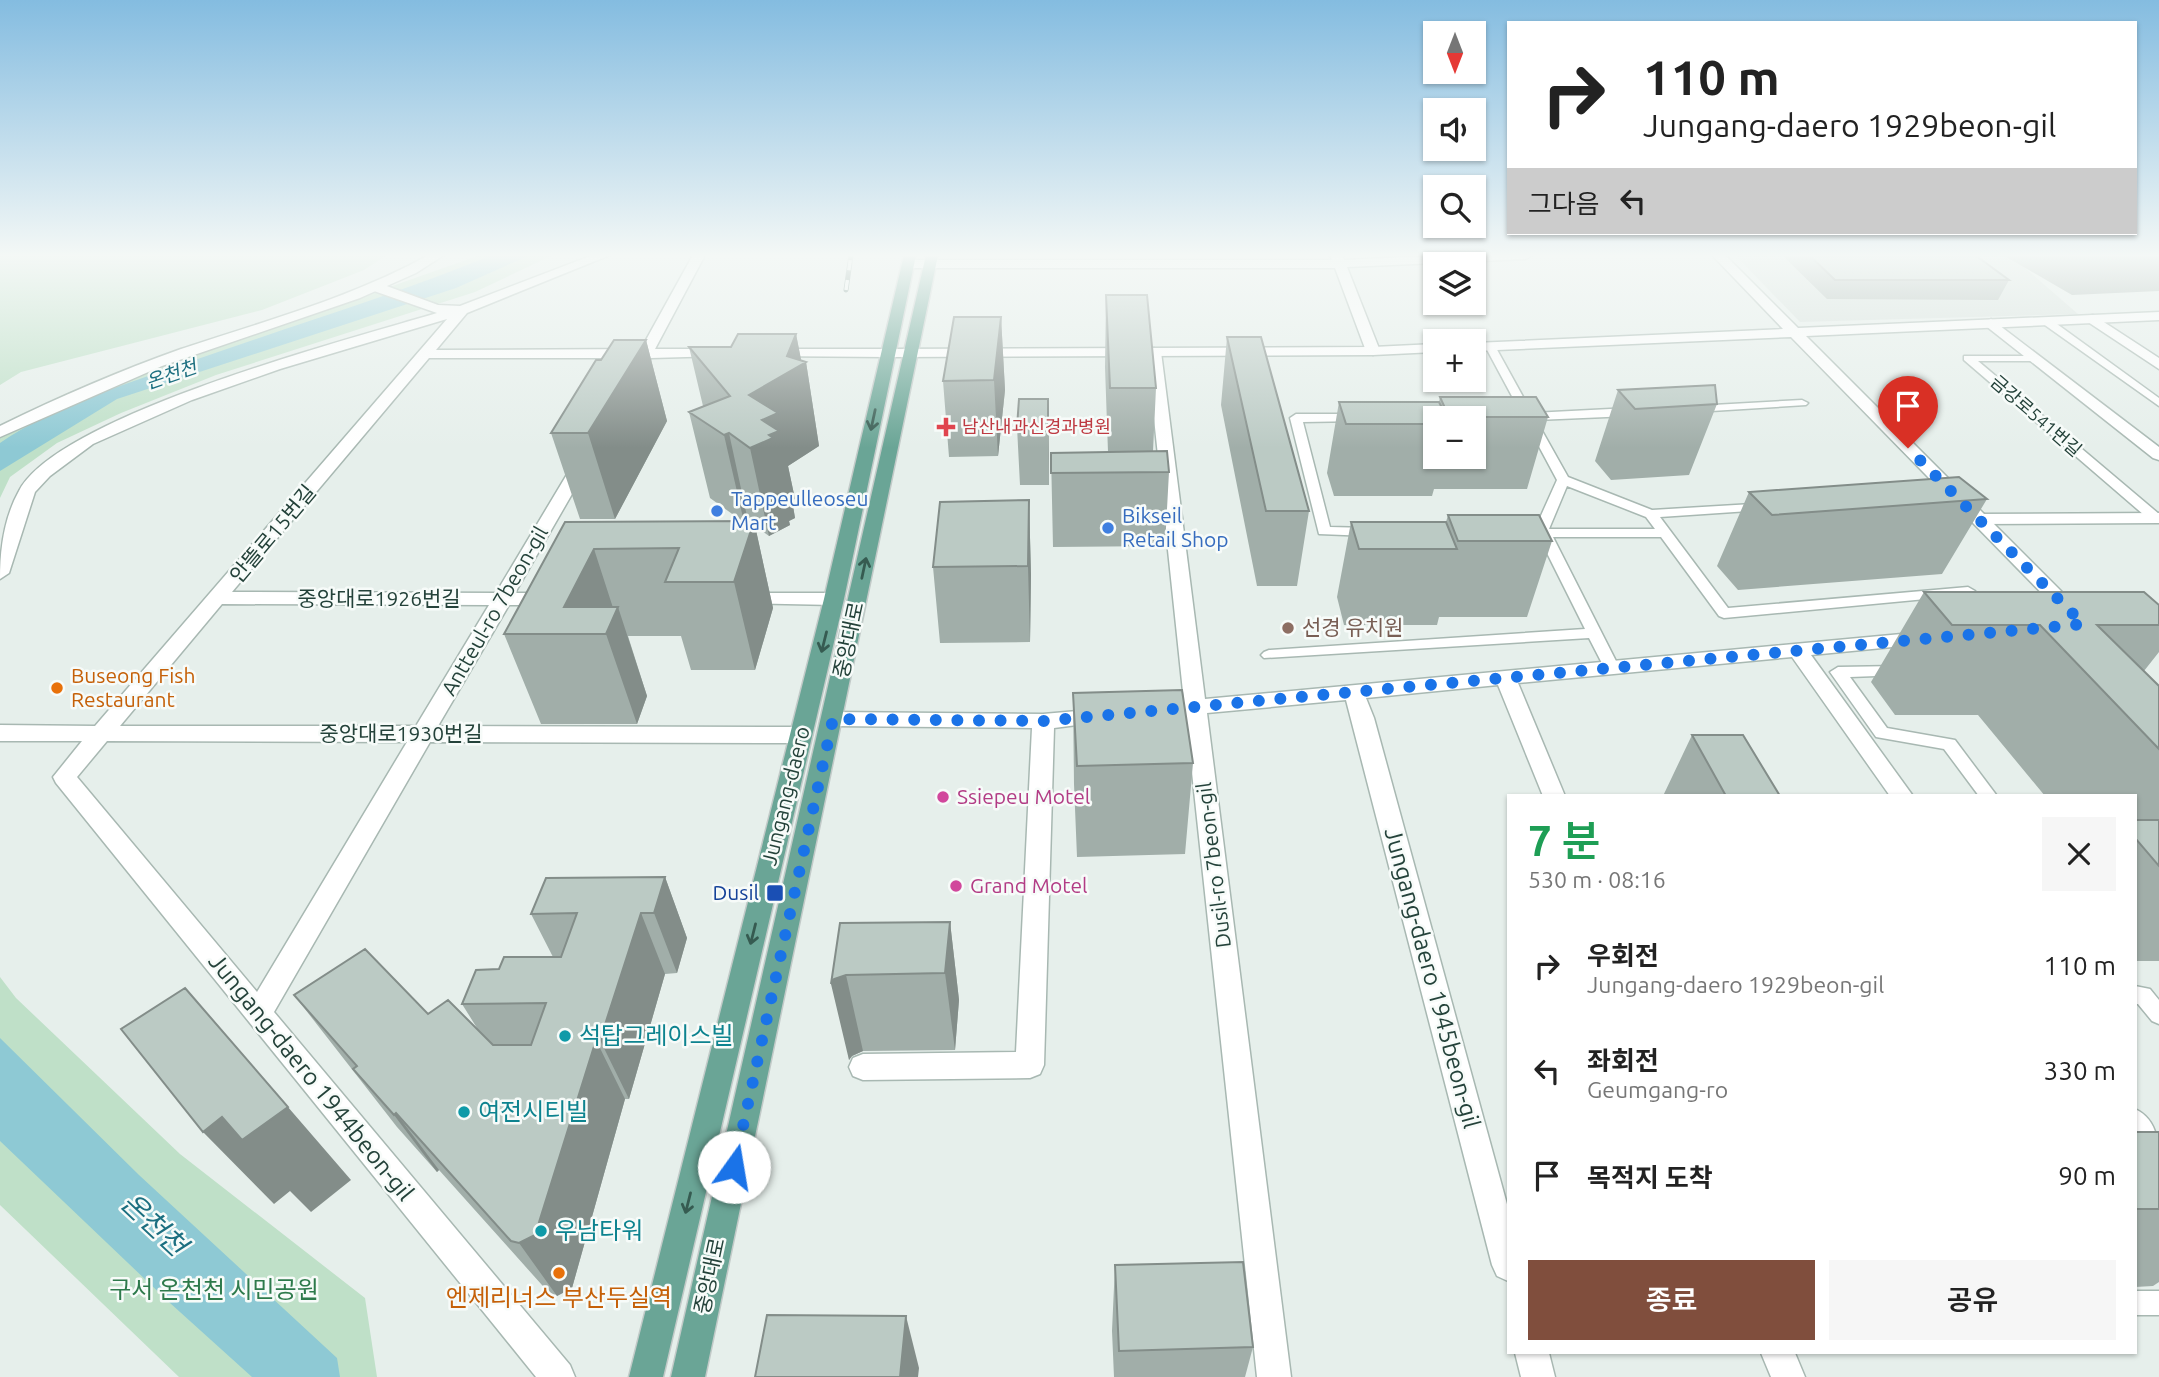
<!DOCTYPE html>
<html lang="ko">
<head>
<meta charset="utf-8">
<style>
	:root { --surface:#fff; --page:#f6f6f6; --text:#222; --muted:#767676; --accent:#804e3d }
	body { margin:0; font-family:Ubuntu,"Noto Sans KR",sans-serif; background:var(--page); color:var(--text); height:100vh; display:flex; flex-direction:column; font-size:26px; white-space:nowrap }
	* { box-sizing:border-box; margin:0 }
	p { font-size:23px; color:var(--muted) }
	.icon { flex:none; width:38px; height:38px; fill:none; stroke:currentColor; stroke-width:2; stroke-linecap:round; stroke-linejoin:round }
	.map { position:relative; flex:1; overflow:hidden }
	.drawer { position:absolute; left:1507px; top:794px; width:630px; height:560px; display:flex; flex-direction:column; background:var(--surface); border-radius:0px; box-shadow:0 2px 5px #0004 }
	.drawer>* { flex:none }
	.banner { position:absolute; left:1507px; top:21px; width:630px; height:214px; border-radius:0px; box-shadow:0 2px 5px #0004; background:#fff; color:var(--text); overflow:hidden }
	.needle { width:46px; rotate:180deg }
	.tools { position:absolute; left:1423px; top:21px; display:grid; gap:14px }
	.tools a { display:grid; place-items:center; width:63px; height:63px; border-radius:0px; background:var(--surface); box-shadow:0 2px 5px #0004; font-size:35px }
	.pin { position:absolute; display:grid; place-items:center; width:60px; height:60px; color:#fff; margin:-72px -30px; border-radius:50% 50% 50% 0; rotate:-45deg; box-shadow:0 0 7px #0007 }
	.pin .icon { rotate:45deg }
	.me { position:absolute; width:77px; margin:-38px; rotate:13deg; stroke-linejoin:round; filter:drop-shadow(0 0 5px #0008) }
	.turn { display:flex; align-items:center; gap:24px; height:147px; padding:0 21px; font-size:32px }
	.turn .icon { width:91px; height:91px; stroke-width:2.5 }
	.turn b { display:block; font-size:49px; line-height:60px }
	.then { display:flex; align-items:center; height:66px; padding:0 21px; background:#0003; gap:14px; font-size:26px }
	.round { display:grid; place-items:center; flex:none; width:74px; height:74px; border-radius:0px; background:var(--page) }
	.overview { display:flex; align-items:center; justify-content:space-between; height:119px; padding:0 21px }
	h1 { font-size:42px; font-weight:600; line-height:52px; color:#1e9e55 }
	.primary-button { display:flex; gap:14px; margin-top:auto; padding:14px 21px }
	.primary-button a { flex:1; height:80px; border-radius:0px; background:var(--accent); color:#fff; font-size:28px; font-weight:600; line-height:80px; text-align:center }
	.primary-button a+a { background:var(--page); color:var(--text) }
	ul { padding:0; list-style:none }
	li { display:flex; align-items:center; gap:21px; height:105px; padding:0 21px }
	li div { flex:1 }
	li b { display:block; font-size:26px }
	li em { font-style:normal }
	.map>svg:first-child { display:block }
	.built { fill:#d4dfda }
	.green { fill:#bfe0c8 }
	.water { fill:#8ec9d4 }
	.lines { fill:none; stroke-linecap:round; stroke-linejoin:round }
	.service-casing { stroke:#a8b8b2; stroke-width:3 }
	.minor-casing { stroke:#a8b8b2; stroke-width:3 }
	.tertiary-casing { stroke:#a8b8b2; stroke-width:3 }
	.primary-casing { stroke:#c2cac8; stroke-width:3 }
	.service { fill:#fff; fill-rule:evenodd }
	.minor { fill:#fff; fill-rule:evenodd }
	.tertiary { fill:#fff; fill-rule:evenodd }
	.primary { fill:#6aa596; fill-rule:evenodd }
	.rail-casing { stroke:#5f7d75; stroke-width:5 }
	.rail { stroke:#f7fbf9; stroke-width:3.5; stroke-dasharray:10; stroke-linecap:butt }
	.wall { fill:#a1aea9; fill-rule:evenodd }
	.shaded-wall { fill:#838d89 }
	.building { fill:#bbcac4; stroke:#838d89; stroke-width:2 }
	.oneway { stroke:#365b51 }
	.route { stroke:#1a73e8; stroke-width:12; stroke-dasharray:0 21.6 }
	.health-dot { fill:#e0444e; stroke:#f7fbf9; stroke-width:2.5 }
	.shop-dot { fill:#3f7fe0; stroke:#f7fbf9; stroke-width:2.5 }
	.education-dot { fill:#8d6e63; stroke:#f7fbf9; stroke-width:2.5 }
	.food-dot { fill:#e8710a; stroke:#f7fbf9; stroke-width:2.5 }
	.hotel-dot { fill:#d1479c; stroke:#f7fbf9; stroke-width:2.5 }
	.transit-dot { fill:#1a4fb4; stroke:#f7fbf9; stroke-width:2.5 }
	.culture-dot { fill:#0f9aa8; stroke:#f7fbf9; stroke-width:2.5 }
	.labels { text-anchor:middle; stroke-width:5; stroke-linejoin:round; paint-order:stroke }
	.far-street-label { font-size:18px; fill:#24423a; stroke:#f7fbf9 }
	.far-health-label { font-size:18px; fill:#be3a42; stroke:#f7fbf9; text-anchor:start }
	.far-water-label { font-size:19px; font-style:italic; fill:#1c6f80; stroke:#f7fbf9 }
	.shop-label { font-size:21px; fill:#366cbe; stroke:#f7fbf9; text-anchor:start }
	.street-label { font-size:21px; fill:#24423a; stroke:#f7fbf9 }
	.education-label { font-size:21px; fill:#785e54; stroke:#f7fbf9; text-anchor:start }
	.food-label { font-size:21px; fill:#c56008; stroke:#f7fbf9; text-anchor:start }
	.hotel-label { font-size:21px; fill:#b23c85; stroke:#f7fbf9; text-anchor:start }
	.transit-label { font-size:21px; fill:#164399; stroke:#f7fbf9; text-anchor:end }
	.near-street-label { font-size:24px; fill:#24423a; stroke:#f7fbf9 }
	.near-culture-label { font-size:24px; fill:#0d838f; stroke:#f7fbf9; text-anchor:start }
	.near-park-label { font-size:24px; fill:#2d7a4b; stroke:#f7fbf9 }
	.near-food-label { font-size:24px; fill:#c56008; stroke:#f7fbf9 }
	.near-water-label { font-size:28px; font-style:italic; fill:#1c6f80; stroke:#f7fbf9 }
</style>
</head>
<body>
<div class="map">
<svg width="2159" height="1377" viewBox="0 0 2159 1377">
	<rect width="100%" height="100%" fill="#e6efeb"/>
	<path class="built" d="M1735,255h275l68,59 -278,8z"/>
	<path class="green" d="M0,255h387l-23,15 -102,40 -241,62 -21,13z
		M480,255h73l-78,37 -259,83 -95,38 -64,30 -47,34 -10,21v-62l82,-40z
		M0,977l16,21 164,156 185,144 12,79h-198l-179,-172z"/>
	<path class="water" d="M492,255h38l-74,33 -339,111 -117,72v-28c56,-38 123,-58 186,-80 102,-36 206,-67 306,-108z
		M0,1038l139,137 198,183 3,19h-88l-82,-74 -170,-162z"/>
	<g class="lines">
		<defs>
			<path id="service" d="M2042,319h8l109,79v8l-117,-83z
				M1490,343l5,3 37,67 98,-5 6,4 -6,4 -94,4 32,57 84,33 117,-7 2,3 -7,4 -104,7 68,91 240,-21 7,4 -7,4 -244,23 -5,-2 -58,-79h-108l66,130 -3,4h-10l-17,-33 -325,20 -3,-3 3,-3 5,-2 316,-21 -46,-92h-11l-7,-4 2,-3 12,-1 22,-49 -72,-134zM1567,486l79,31 9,12h-106z
				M1964,356h75l1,2 -5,3h-57l181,153v7h-8l-187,-161z
				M1802,400l6,3 -2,2 -111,7 -6,-3 6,-3z
				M1357,414l6,4 -2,3 -58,1 27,105 39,1 7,4 -7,4 -50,-2 -29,-116 6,-4z
				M1898,666l8,5 -3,4 -53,2 37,51 68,12 42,56h-18l-35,-47 -68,-12 -46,-65 8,-5z
				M2135,986l15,3 9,11v24l-7,-3 -14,-17h-3z
				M2135,1291h24v24h-24z"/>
			<path id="minor" d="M593,255h17l-143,58 -31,37 205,-1 52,-94h12l-50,94h62l5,1 2,3 -2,3 -71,2 -11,18 -5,1 -7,-4 8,-15h-207l-197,234 264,1 79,-132 8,-5 8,5 -76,132h34l10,6 -10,6h-40l-71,121 363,1 8,3 3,5 -3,5 -8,3 -371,-1 -156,270 296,353 5,12h-39l-480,-594 -3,-6 29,-36h-82v-16l95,1 352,-407 -167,50 -88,31 -99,44 -43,32 -15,16 -26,81 -9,6c0,-30 4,-61 19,-88 40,-76 331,-152 418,-178l-63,-22v-6h10l54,20 22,1zM222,604l267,1 -73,121h-296zM107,741l300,1 -150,250 -180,-215z
				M1330,255h12l2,5 109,-5h79l-6,4 -179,8 33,84 -7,4 -7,-4 -31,-83h-427l-6,-4 6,-4h424z
				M2093,315l66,43v11l-71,-47v-6z
				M1991,319l168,128v13l-6,-2 -167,-132 -2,-3z
				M1154,348l7,4 44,347 718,-67 7,1 3,5 -3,5 -7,1 -112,11 102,141h-23l-98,-139 -274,26 47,113h-22l-45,-111 -132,13 8,20 134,490v73l-11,-5 -5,-11 -146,-565 -139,13 84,664h-34l-71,-661 -29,2 -8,-2 -3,-5 3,-5 35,-5 -37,-349z
				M770,349h118l7,4 -7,4 -123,-1 -2,-3 2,-3z
				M2159,513v10l-181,1 -9,-5 9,-5z
				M742,593h92l10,6 -10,6 -99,-2 -3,-4z
				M1100,709l8,2 3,5 -3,5 -54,7 -10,337 -4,9 -10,4 -167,2 -10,-4 -4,-9 4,-9 10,-4 153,-2 16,-324 -199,-2 -8,-2 -3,-5 3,-5 8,-2 210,2z
				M2135,1109c24,11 24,37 24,62 -28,-10 -24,-37 -24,-62z
				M1515,1353h34l6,24h-34z
				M1761,1353h34l10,24h-34z"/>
			<path id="tertiary" d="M429,255h15l-28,18 -56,25 -198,68 -162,71v-11c59,-29 119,-55 181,-77 84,-28 170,-51 248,-94z
				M1712,255h13l73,73 361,-16v8l-353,16 272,272 3,4 -3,4h-14l-273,-279 -317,14v-8l309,-14z
				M1435,344v8l-62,3 -485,2 -7,-4 7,-4 485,-2z"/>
			<path id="primary" d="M904,255h12l-72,344 -181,778h-34l195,-778z
				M926,255h12l-233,1122h-34z"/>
		</defs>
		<use href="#service" class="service-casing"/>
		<use href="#minor" class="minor-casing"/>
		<use href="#tertiary" class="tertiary-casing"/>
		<use href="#primary" class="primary-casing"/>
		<use href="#service" class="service"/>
		<use href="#minor" class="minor"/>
		<use href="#tertiary" class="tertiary"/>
		<use href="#primary" class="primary"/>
		<defs>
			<path id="rail" d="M846,290l5,-35"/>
		</defs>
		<use href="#rail" class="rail-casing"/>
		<use href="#rail" class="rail"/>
	</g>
	<path class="wall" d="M1782,255h193l34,25 -11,20 -171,-1z
		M2003,255h156v36l-87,4z
		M1106,295l50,93 -3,63 16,21 -4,74 -112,1 -2,-94 57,-1 -3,-85z
		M1001,317l4,73 -7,66 -49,1 -6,-76z
		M796,334l5,27 5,1 13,84 -31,20 7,33 -3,1 3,18 -6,3 1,4 -21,11 -14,-10 18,82 -18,62h-64l-10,-34h-53l19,60 -10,28h-96l-37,-90 61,-112 177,-1 -32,-23 -21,-86 14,-6 -14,-59h42z
		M1227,337l82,174 -12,75h-40l-36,-181z
		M646,340l21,81 -52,98h-35l-29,-86 50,-73z
		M1618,390l99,14 -28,71 -78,5 -16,-19z
		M1440,397l108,20 -21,72h-93l-2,7h-98l-7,-23 12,-71h100zM1435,418h39v39h-39z
		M1048,399l1,86h-29l-3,-58z
		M1749,492l238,7 -45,75 -204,16 -21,-24z
		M1029,500l2,75 -1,67 -90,1 -7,-76z
		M1448,515l104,26 -25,76h-88l-2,8h-93l-7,-28 14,-75h95z
		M1924,592l235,13v47l-15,19 15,15v275h-24v-165h-90l-67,-81h-83l-24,-33z
		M1073,693l120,70 -8,91 -108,3 -3,-73z
		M1692,735l88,61h-117z
		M665,877l22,61 -10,35 -12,1 -36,125h-4l-53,189 -15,8 -7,-2 -111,-124 -2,2 -40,-45 -103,-132 134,19 49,14 -15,-24 37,-35 54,-12 -22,-43z
		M950,922l9,78 -4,50 -92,1 -11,5 -3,4 -9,-137z
		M2135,1132h24v150l-6,4 -18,1z
		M1115,1265l138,82 -8,30h-131l-2,-46z"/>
	<path class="shaded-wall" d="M1001,317l4,73 -7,66 -4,-76z
		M796,334l6,30 4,-2 13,84 -31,20 7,33 -3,1 3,18 -6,3 1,4 -21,11 -19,-88 -1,-53 38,-39z
		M646,340l21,81 -52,98 -27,-86z
		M1048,399l1,57v29l-1,-58z
		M729,433l19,88 -4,1 -20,-87z
		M1029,500l2,75 -1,67 -2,-76z
		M754,521l19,87 -18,62 -21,-88z
		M594,549l21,65 3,-7 29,89 -10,28 -31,-90 -42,-27z
		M665,877l22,61 -10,35 -23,-60z
		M641,913l24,61 -36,125 -29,-59z
		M950,922l9,78 -4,50 -10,-77z
		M846,975l17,76 -11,5 -3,4 -18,-76 3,-5z
		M185,988l166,192 -40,32 -21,-21 -16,13 -71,-72 19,-15z
		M596,1040l29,59 -53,189 -15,8 -38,-53z
		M396,1113l43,57 -2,2 -43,-57z
		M906,1316l13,52 -1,9h-18z"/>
	<path class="building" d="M1809,255h166l34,25h-174z
		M2089,255h61l-57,2z
		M1106,295h41l9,93h-46z
		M954,317h47l-7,63 -51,1z
		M738,334h58l-9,22 19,6 -57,33 29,18 -16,7 17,11 -10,4 4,3 -23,10 -21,-15 -5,2 -35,-23 41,-16 -41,-49h42z
		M1227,337h34l48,174h-43z
		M614,340h32l-58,93h-37l45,-73h5z
		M1715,385l2,19 -82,5 -17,-19z
		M1440,397h96l12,20h-99z
		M1019,399h29v28h-31z
		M1339,402h100l8,16h-12v6h-89z
		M1167,451l2,21 -118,1v-20z
		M1959,477l28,22 -215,16 -23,-23z
		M1029,500l-1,66 -95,1 7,-65z
		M1448,515h91l13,26h-94z
		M754,521l-20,61h-69l14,-34 -85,1 -30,58h54l-12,27h-102l61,-112z
		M1351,522h95l11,27h-98z
		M1924,592h220l15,13v20h-62l62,61v63l-119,-124h-88z
		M1182,690l11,73 -116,3 -4,-73z
		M1692,735h51l37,61h-54z
		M2135,820h24v46l-24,-28z
		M665,877l-11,36h-13l-41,127h-4l-61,195 -16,8 -8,-2 -115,-128 -2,2 -41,-46 4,-3 -63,-71 71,-46 63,65 20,-14 45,45h38l15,-42 -84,1 14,-34 23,-1 5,-12h57l16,-44 -46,1 15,-36z
		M950,922l-5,51 -99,2 -12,4 -3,5 9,-61z
		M185,988l103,119 -46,33 -20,-23 -19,15 -82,-103z
		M2135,1132h24v77h-24z
		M1243,1262l10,85 -134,4 -4,-86z
		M767,1315l139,1 -6,61h-145z"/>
	<defs><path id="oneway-shaft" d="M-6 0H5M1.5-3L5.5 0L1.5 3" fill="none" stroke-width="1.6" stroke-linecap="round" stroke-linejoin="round" transform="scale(1.75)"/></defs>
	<g class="oneway">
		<use href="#oneway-shaft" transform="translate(873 420) rotate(102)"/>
		<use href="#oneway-shaft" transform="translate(864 568) rotate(-78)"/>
		<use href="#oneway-shaft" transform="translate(824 642) rotate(104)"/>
		<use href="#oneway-shaft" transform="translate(753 934) rotate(104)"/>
		<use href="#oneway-shaft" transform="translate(688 1203) rotate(104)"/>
	</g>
	<linearGradient id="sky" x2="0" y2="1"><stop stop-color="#84bce0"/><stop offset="0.57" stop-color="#f4f8f6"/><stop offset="1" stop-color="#f4f8f6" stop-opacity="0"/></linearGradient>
	<rect width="2159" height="448" fill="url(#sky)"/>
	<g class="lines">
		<path class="route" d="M734,1167l99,-448 210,2 1040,-97 -175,-176"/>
	</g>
	<path class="health-dot" d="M942.5 416.5h7v7h7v7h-7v7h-7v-7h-7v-7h7z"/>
	<g class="shop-dot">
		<circle cx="717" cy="511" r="7"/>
		<circle cx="1108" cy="528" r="7"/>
	</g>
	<circle class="education-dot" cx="1288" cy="628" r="7"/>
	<g class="food-dot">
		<circle cx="57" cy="688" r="7"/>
		<circle cx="559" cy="1273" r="7"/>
	</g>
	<g class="hotel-dot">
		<circle cx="943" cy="797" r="7"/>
		<circle cx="956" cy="886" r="7"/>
	</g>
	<rect class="transit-dot" x="766" y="884" width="18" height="18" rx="3.5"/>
	<g class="culture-dot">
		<circle cx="565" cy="1036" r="7"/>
		<circle cx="464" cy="1112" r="7"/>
		<circle cx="541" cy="1231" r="7"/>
	</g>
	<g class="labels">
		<g class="far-street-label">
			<text transform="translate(2036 416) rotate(41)" y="6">금강로541번길</text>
		</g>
		<g class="far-health-label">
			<text x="962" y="433">남산내과신경과병원</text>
		</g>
		<g class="far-water-label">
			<text transform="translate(171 374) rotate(-19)" y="7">온천천</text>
		</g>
		<g class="shop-label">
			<text x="731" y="506">Tappeulleoseu<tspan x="731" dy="24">Mart</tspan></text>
			<text x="1122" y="523">Bikseil<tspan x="1122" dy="24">Retail Shop</tspan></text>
		</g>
		<g class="street-label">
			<text transform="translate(273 534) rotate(-50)" y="7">안뜰로15번길</text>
			<text x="379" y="606">중앙대로1926번길</text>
			<text transform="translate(495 611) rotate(-60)" y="7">Antteul-ro 7beon-gil</text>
			<text transform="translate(849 640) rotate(-78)" y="7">중앙대로</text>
			<text x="401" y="741">중앙대로1930번길</text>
			<text transform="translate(786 796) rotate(-76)" y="7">Jungang-daero</text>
			<text transform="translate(1214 865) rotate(-97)" y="7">Dusil-ro 7beon-gil</text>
			<text transform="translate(710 1276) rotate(-78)" y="7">중앙대로</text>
		</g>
		<g class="education-label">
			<text x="1302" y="635">선경 유치원</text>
		</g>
		<g class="food-label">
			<text x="71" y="683">Buseong Fish<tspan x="71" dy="24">Restaurant</tspan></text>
		</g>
		<g class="hotel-label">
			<text x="957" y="804">Ssiepeu Motel</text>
			<text x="970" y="893">Grand Motel</text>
		</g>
		<g class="transit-label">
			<text x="759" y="900">Dusil</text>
		</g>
		<g class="near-street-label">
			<text transform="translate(1432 978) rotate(75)" y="8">Jungang-daero 1945beon-gil</text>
			<text transform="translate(311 1077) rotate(51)" y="8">Jungang-daero 1944beon-gil</text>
		</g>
		<g class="near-culture-label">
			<text x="579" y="1044">석탑그레이스빌</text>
			<text x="478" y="1120">여전시티빌</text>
			<text x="555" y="1239">우남타워</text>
		</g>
		<g class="near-park-label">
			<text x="214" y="1298">구서 온천천 시민공원</text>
		</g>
		<g class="near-food-label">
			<text x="559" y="1306">엔제리너스 부산두실역</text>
		</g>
		<g class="near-water-label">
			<text transform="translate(154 1224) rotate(43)" y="10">온천천</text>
		</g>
	</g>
</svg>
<div class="tools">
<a><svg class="needle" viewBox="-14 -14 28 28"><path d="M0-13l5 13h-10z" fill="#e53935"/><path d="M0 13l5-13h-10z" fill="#767676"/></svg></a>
<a><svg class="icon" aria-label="sound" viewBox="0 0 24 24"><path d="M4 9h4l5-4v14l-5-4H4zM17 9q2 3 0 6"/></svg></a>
<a><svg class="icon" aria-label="search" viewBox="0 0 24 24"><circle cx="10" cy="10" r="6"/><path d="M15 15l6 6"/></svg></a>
<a><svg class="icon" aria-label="layers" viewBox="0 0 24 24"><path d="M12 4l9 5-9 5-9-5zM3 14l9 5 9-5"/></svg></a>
<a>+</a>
<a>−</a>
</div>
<div class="pin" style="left:1908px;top:448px;background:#d93025"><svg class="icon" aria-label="arrive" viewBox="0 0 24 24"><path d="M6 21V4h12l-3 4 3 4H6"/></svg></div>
<svg class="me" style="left:734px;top:1167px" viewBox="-20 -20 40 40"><circle r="19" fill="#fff"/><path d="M0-13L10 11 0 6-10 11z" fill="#1a73e8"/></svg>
<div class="banner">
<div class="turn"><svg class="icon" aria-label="right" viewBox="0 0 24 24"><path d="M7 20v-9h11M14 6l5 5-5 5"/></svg><div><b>110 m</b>Jungang-daero 1929beon-gil</div></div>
<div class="then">그다음<svg class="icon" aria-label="left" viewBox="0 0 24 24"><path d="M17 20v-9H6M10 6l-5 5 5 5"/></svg></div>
</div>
<section class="drawer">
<div class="overview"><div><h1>7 분</h1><p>530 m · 08:16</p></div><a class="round"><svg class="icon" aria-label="close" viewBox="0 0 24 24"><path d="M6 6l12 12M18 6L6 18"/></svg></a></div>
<ul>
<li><svg class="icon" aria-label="right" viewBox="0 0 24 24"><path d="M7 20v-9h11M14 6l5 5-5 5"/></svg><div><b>우회전</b><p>Jungang-daero 1929beon-gil</p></div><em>110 m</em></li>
<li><svg class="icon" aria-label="left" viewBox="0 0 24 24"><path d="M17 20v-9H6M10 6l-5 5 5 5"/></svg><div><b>좌회전</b><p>Geumgang-ro</p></div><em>330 m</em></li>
<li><svg class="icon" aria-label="arrive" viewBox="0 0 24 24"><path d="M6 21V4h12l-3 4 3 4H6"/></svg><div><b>목적지 도착</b></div><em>90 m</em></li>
</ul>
<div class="primary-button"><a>종료</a><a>공유</a></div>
</section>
</div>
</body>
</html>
